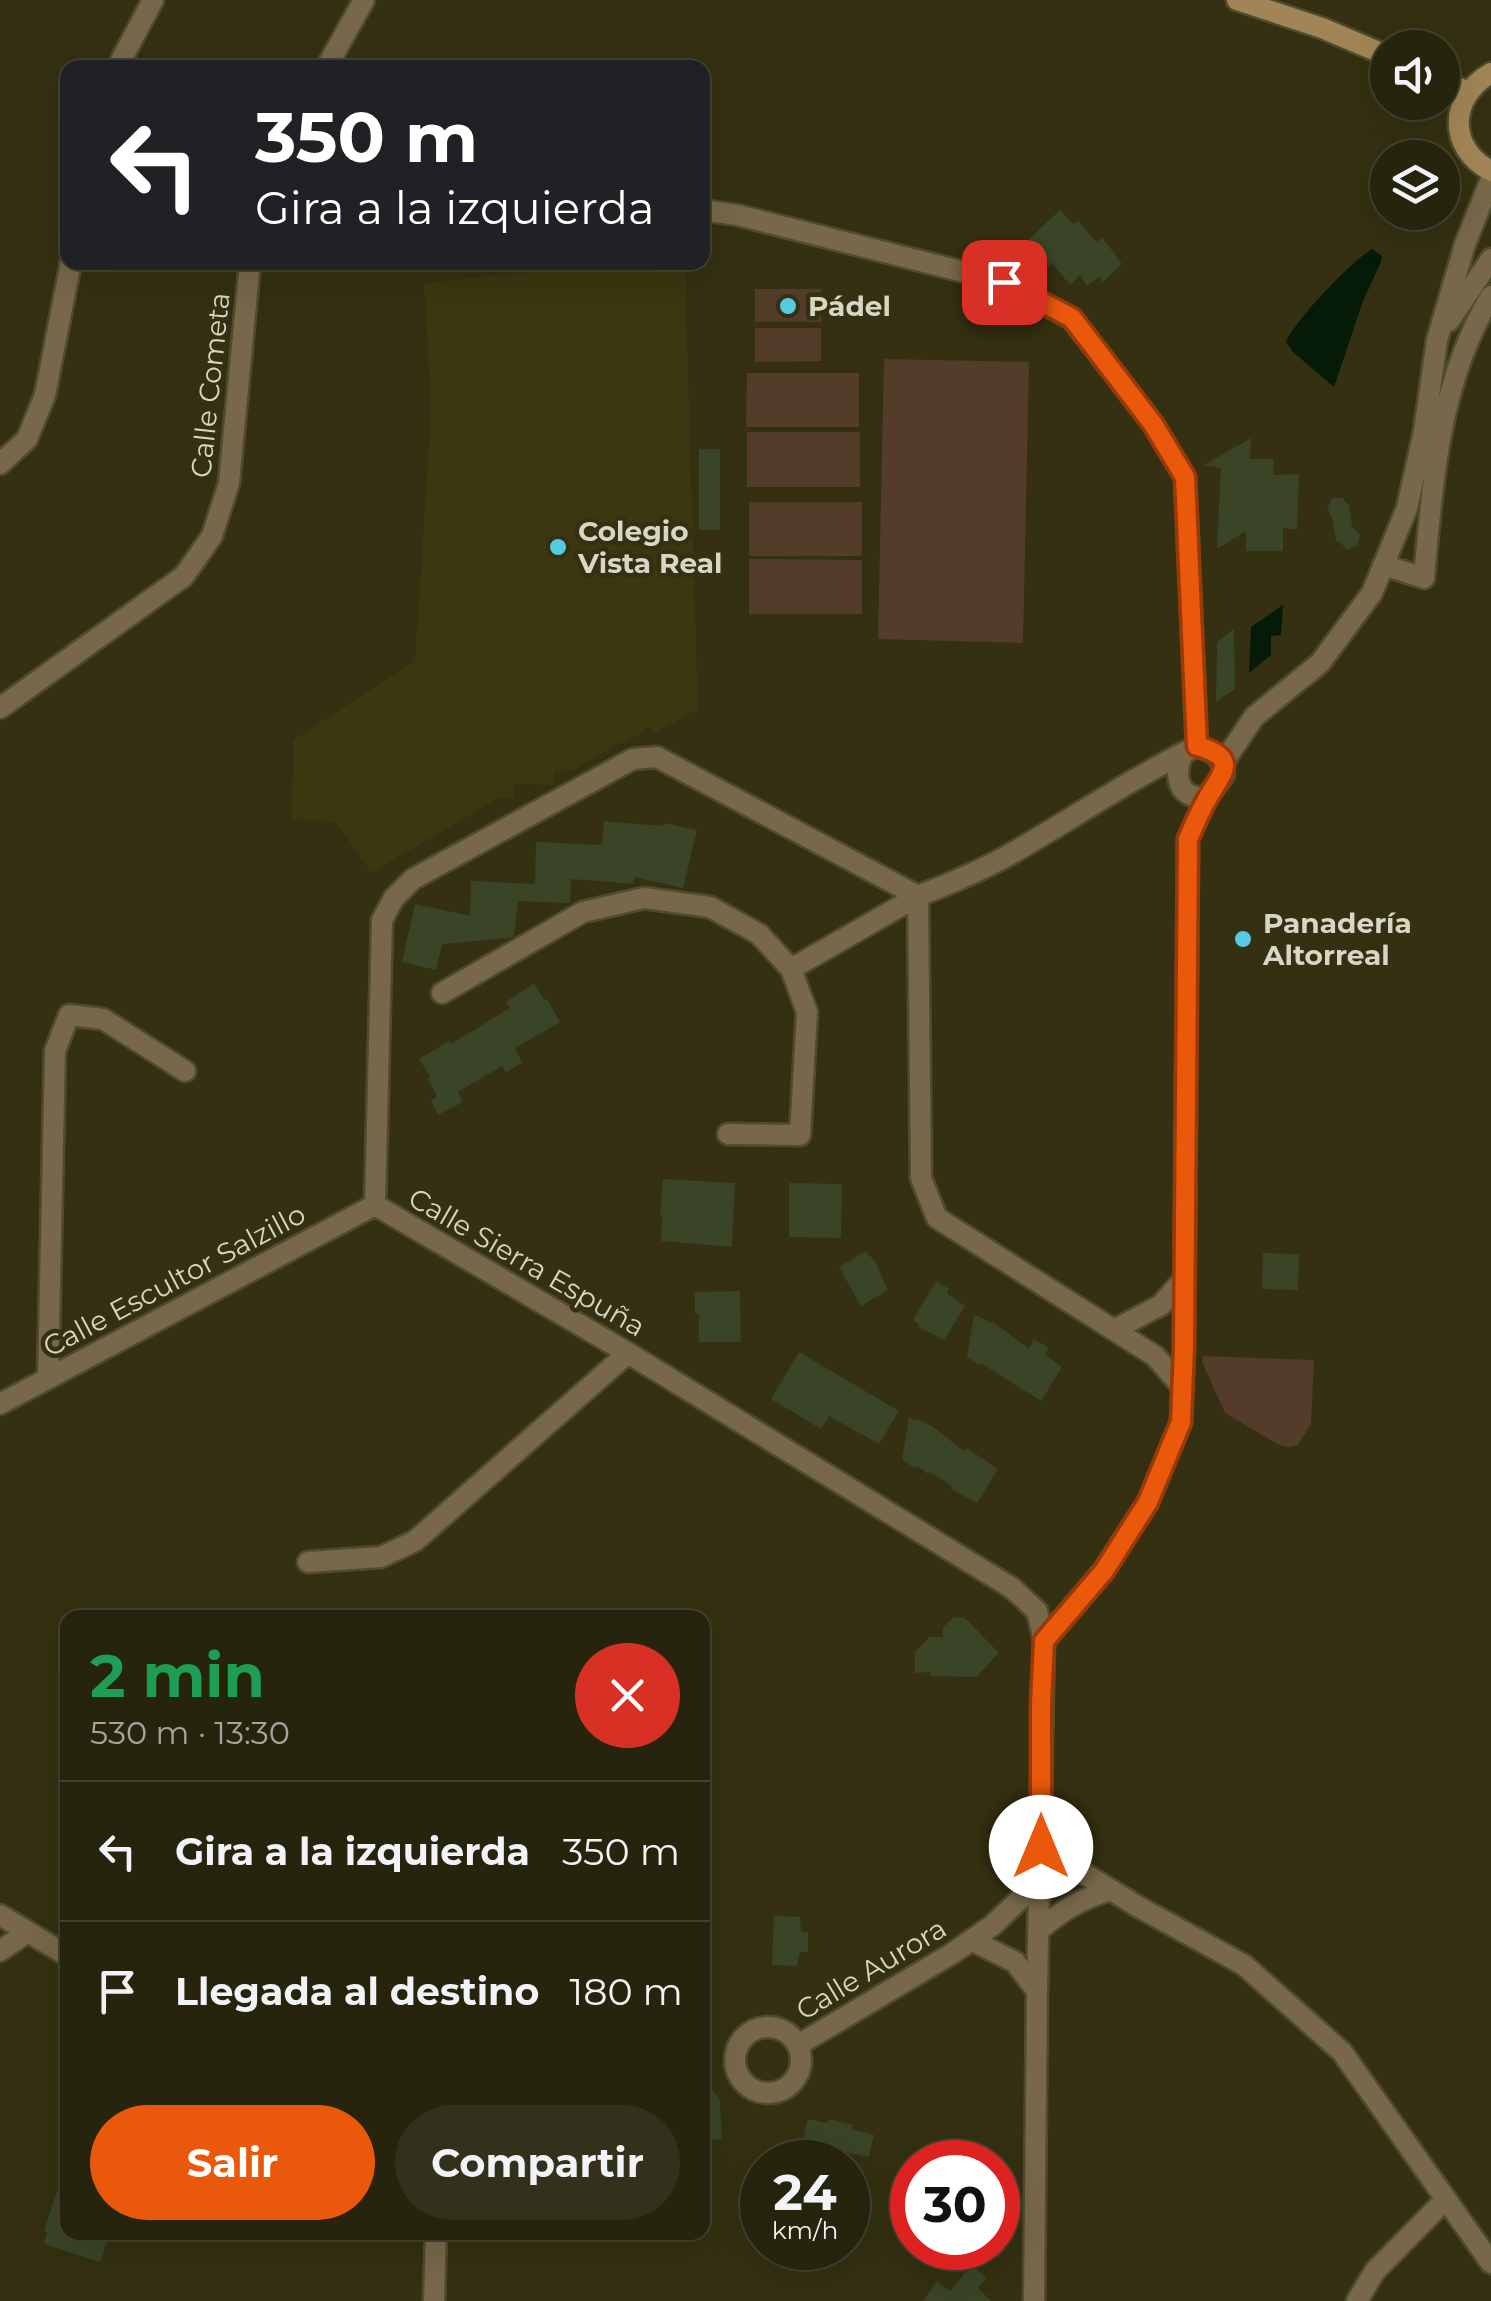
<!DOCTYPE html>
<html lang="es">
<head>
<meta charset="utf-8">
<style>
	:root { --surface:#27240d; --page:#33301b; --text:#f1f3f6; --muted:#a4a49d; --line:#43412e; --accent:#ea580c }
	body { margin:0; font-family:Montserrat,sans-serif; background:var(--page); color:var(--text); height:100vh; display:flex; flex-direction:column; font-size:38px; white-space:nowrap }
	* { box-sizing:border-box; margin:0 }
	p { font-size:32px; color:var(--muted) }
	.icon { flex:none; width:55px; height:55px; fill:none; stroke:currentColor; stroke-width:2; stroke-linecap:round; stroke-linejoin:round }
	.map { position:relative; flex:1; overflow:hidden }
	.details { position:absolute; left:60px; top:1610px; width:650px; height:630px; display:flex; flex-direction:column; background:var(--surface); border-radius:20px; box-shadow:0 10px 40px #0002,0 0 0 2px var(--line) }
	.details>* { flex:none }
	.hud { position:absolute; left:60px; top:60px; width:650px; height:210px; border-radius:20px; box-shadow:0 10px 40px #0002,0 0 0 2px var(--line); background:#202124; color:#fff; overflow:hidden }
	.fabs { position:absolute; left:1370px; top:30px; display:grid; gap:20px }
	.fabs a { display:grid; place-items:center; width:90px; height:90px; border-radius:50%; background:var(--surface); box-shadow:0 10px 40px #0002,0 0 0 2px var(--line); font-size:50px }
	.speed { position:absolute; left:740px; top:2140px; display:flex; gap:20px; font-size:50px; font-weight:700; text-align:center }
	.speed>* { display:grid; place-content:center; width:130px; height:130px; border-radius:50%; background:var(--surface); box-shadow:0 10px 40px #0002,0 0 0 2px var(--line); line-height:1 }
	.speed small { font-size:25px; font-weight:400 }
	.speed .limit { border:15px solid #d22; background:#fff; color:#111 }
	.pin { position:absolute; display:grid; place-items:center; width:85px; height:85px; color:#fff; margin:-42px; border-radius:20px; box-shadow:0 5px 15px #0006 }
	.me { position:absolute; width:110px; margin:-55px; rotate:0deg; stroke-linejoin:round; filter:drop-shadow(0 0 8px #0008) }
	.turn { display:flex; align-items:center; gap:35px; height:210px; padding:0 30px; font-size:45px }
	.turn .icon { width:130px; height:130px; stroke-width:2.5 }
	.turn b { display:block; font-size:70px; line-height:85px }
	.round { display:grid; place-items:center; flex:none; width:105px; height:105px; border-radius:52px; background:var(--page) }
	.headline { display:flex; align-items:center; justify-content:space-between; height:170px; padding:0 30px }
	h1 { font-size:60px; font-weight:700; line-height:75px; color:#1e9e55 }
	.button { display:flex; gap:20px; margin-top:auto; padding:20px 30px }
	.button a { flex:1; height:115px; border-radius:60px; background:var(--accent); color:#fff; font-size:40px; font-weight:700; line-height:115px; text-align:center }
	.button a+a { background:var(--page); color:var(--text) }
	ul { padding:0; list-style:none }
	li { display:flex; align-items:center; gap:30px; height:140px; padding:0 30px; border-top:2px solid var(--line) }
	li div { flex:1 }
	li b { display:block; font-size:38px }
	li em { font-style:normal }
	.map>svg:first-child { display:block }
	.built { fill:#3c3710 }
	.green { fill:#533c2a }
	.water { fill:#051b07 }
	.building { fill:#3a4427 }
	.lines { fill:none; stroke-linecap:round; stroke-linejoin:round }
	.street-casing { stroke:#4e4b2e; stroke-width:25 }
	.secondary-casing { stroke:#4e4b2e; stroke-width:25 }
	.street { stroke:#786749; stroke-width:20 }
	.secondary { stroke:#a18556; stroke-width:20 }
	.route-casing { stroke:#983908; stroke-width:25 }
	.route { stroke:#ea580c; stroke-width:18 }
	.poi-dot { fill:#55cae0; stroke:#343011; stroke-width:4 }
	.labels { text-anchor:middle; stroke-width:9; stroke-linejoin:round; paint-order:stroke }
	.poi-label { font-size:28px; font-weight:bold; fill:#d8d6c4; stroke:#343011; text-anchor:start }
	.street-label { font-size:28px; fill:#d8d6c4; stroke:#343011 }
</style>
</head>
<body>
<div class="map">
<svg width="1491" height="2301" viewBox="0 0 1491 2301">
	<rect width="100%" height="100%" fill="#343011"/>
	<path class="built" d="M625,262l59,1 1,7 13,439 -43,24 -6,-6 -22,16 -6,-1 -49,29h-18v14l-40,-1v15l-15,-1 -128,75 -35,-51 -44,-3 1,-79 122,-79 16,-253 -7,-125z"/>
	<path class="green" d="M755,289h66v33h-66z
		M755,328h66v33l-66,1z
		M884,359l145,3 -6,281 -145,-4z
		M747,373h112v54h-113z
		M747,432h113v55h-113z
		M749,502h113v54h-113z
		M749,559l113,1v54h-113z
		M1203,1356l111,4 -3,64 -13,21 -9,2 -10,-2 -54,-32 -23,-51z"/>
	<path class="water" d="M1372,249l10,7 -1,6 -18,39 -29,86 -41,-35 -7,-10c8,-21 67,-82 86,-93z
		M1283,605l-2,30 -10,1v19l-22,18 2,-46z"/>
	<path class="building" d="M1060,210l13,14 5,-3 18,21 6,-5 20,27 -19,18 -4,-5 -12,9 -7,-11 -10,10 -18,-22 -4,4 -21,-26z
		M1251,438l-1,21h24l-1,16 26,-1 -2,56 -14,-2v23h-37v-20l-29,18 4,-81 -17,-3z
		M699,449h21v81h-21z
		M1332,498h10l7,7 3,21 8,9 -2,10 -11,5 -7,-8 -4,-1 -4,-23 -5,-9z
		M1234,629l1,60 -19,13 1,-60z
		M604,821l59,5 1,-3 33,7 -14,58 -49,-11 -1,7 -62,-5 -1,24 -52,-2 -4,35 -4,2 -68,6 -6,26 -34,-8 13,-58 55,12 1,-35 64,3 1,-42 66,3z
		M534,983l10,17 3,-1 13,23 -45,26 7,15 -16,9 -4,-6 -44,26 5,10 -25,13 -7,-14 6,-5 -10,-18 3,-2 -11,-17 30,-18 2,3 59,-36 -4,-6z
		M663,1179l72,4 -3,64 -71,-6 1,-25 -2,-1z
		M789,1183l53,1 -1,54 -52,-1z
		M866,1251l10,12 12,27 -27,16 -22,-39z
		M1263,1253l36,1 -1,36 -36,-1z
		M936,1281l13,8 -2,4 18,13 -21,34 -26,-13 1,-3 -6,-4z
		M740,1291l1,51h-42v-28l-4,-1v-21z
		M974,1314l18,9 1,-1 36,27 5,-10 15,9 -4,6 17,13 -21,34 -60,-38 -1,2 -13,-8z
		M799,1352l100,59 -20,33 -50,-28 -8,13 -50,-30z
		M909,1417l6,4 2,-2 16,8 31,24 3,-3 31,21 -21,34 -26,-14 1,-3 -23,-14 -1,2 -11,-8 -2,2 -13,-8z
		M954,1617l11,1 34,35 -23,24 -46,-1v-4l-15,1v-21l15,-15h13v-10z
		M774,1916l26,1 1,15h7v20h-8l-3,14 -25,-1z
		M702,2075l18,26 2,38 -20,2z
		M808,2119l19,4 1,-4 25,6 -1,4 22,6 -5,22 -34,-7 -2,6 -9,-3 -3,9h-23z
		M64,2170l4,1v61h22l18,7 -8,23 -56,-18 3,-12 -3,-1z
		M972,2264l14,14 -8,10 13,13h-68l14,-20 13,10z"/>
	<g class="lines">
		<defs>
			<path id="street" d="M117,68l36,-68
				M326,68l38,-68
				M702,210l35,5 267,67 68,37 81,105 32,53 12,269c17,5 25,11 27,29l-17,22 -19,42 -4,508 -3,75 -33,80 -45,69 -59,70 -7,350 -3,310
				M1449,321l42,-62
				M0,464l27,-25 18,-44 26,-133
				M1383,565l41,13c9,-98 15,-196 67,-282
				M0,708l184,-132 28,-40 17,-53 21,-221
				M1183,753c-10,24 -5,47 24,44
				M1223,763l31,-46 66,-54 52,-70 35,-85 17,-77 13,-91 28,-96 26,-65
				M918,896l-261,-139 -24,2 -220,120 -19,19 -12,22 -7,285 253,148 384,235 25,23 7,30
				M442,993l141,-81 61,-14 66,9 49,27 32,35
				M728,1134l72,1 7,-123 -16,-43 127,-73
				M1114,1330l47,-25 23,-26
				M48,1378l7,-327 14,-36 34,4 82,52
				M1183,1388l-28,-32 -218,-138 -16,-40 -3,-282c31,-12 62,-25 91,-41 63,-36 123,-77 188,-109
				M0,1404l375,-199
				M308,1562l73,-5 34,-16 213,-188
				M1041,1847l96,59 107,59 98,87 149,211
				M0,1915l68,41
				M1038,1931c23,-20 44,-33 73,-41
				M971,1940l44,22 22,29
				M0,1951l28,-19
				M735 2060a33 33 0 1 1 66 0a33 33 0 1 1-66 0Z
				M798,2045l155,-92 40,-28 46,-44
				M434,2301l2,-69
				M1357,2301l18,-30 71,-72"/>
			<path id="secondary" d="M1237,0l85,28 66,28
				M1491,73c-42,24 -44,75 0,98
				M1442,80l26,12"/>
		</defs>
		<use href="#street" class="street-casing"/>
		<use href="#secondary" class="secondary-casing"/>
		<use href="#street" class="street"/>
		<use href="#secondary" class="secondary"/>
	</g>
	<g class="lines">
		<defs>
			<path id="route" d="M1004,282l68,36 81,106 32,53 12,269c46,12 22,30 9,55 -7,12 -12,25 -18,38l-4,508 -3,75 -33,80 -44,69 -60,70 -3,63v143"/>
		</defs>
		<use href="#route" class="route-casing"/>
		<use href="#route" class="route"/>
	</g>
	<g class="poi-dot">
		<circle cx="788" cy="306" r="10"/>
		<circle cx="558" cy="547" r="10"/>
		<circle cx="1243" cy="939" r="10"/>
	</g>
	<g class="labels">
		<g class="poi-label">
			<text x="808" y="316">Pádel</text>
			<text x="578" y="541">Colegio<tspan x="578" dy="32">Vista Real</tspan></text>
			<text x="1263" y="933">Panadería<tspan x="1263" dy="32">Altorreal</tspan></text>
		</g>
		<g class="street-label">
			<text transform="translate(210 385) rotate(-84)" y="10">Calle Cometa</text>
			<text transform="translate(527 1262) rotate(30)" y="10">Calle Sierra Espuña</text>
			<text transform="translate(174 1280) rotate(-28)" y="10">Calle Escultor Salzillo</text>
			<text transform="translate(871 1969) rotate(-31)" y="10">Calle Aurora</text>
		</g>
	</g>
</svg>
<div class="fabs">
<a><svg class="icon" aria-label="sound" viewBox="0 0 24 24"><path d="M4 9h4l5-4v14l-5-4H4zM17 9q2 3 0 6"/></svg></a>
<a><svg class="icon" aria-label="layers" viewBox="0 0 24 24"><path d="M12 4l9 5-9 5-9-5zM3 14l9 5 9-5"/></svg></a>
</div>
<div class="speed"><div>24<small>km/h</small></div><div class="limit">30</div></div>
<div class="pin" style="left:1004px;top:282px;background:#d93025"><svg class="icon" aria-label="arrive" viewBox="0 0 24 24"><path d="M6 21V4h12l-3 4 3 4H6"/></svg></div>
<svg class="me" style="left:1041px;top:1847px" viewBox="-20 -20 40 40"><circle r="19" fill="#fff"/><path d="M0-13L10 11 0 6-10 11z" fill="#ea580c"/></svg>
<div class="hud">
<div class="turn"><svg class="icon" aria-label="left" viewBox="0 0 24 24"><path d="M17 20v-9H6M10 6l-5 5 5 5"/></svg><div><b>350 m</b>Gira a la izquierda</div></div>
</div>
<section class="details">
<div class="headline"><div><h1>2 min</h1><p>530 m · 13:30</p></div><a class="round" style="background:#d93025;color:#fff"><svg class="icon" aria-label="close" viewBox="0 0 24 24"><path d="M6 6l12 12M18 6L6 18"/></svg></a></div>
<ul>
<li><svg class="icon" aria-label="left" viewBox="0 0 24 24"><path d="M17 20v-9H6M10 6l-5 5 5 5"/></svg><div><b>Gira a la izquierda</b></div><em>350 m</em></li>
<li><svg class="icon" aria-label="arrive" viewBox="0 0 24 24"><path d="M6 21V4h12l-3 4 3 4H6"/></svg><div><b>Llegada al destino</b></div><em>180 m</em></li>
</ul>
<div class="button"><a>Salir</a><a>Compartir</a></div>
</section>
</div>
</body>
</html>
